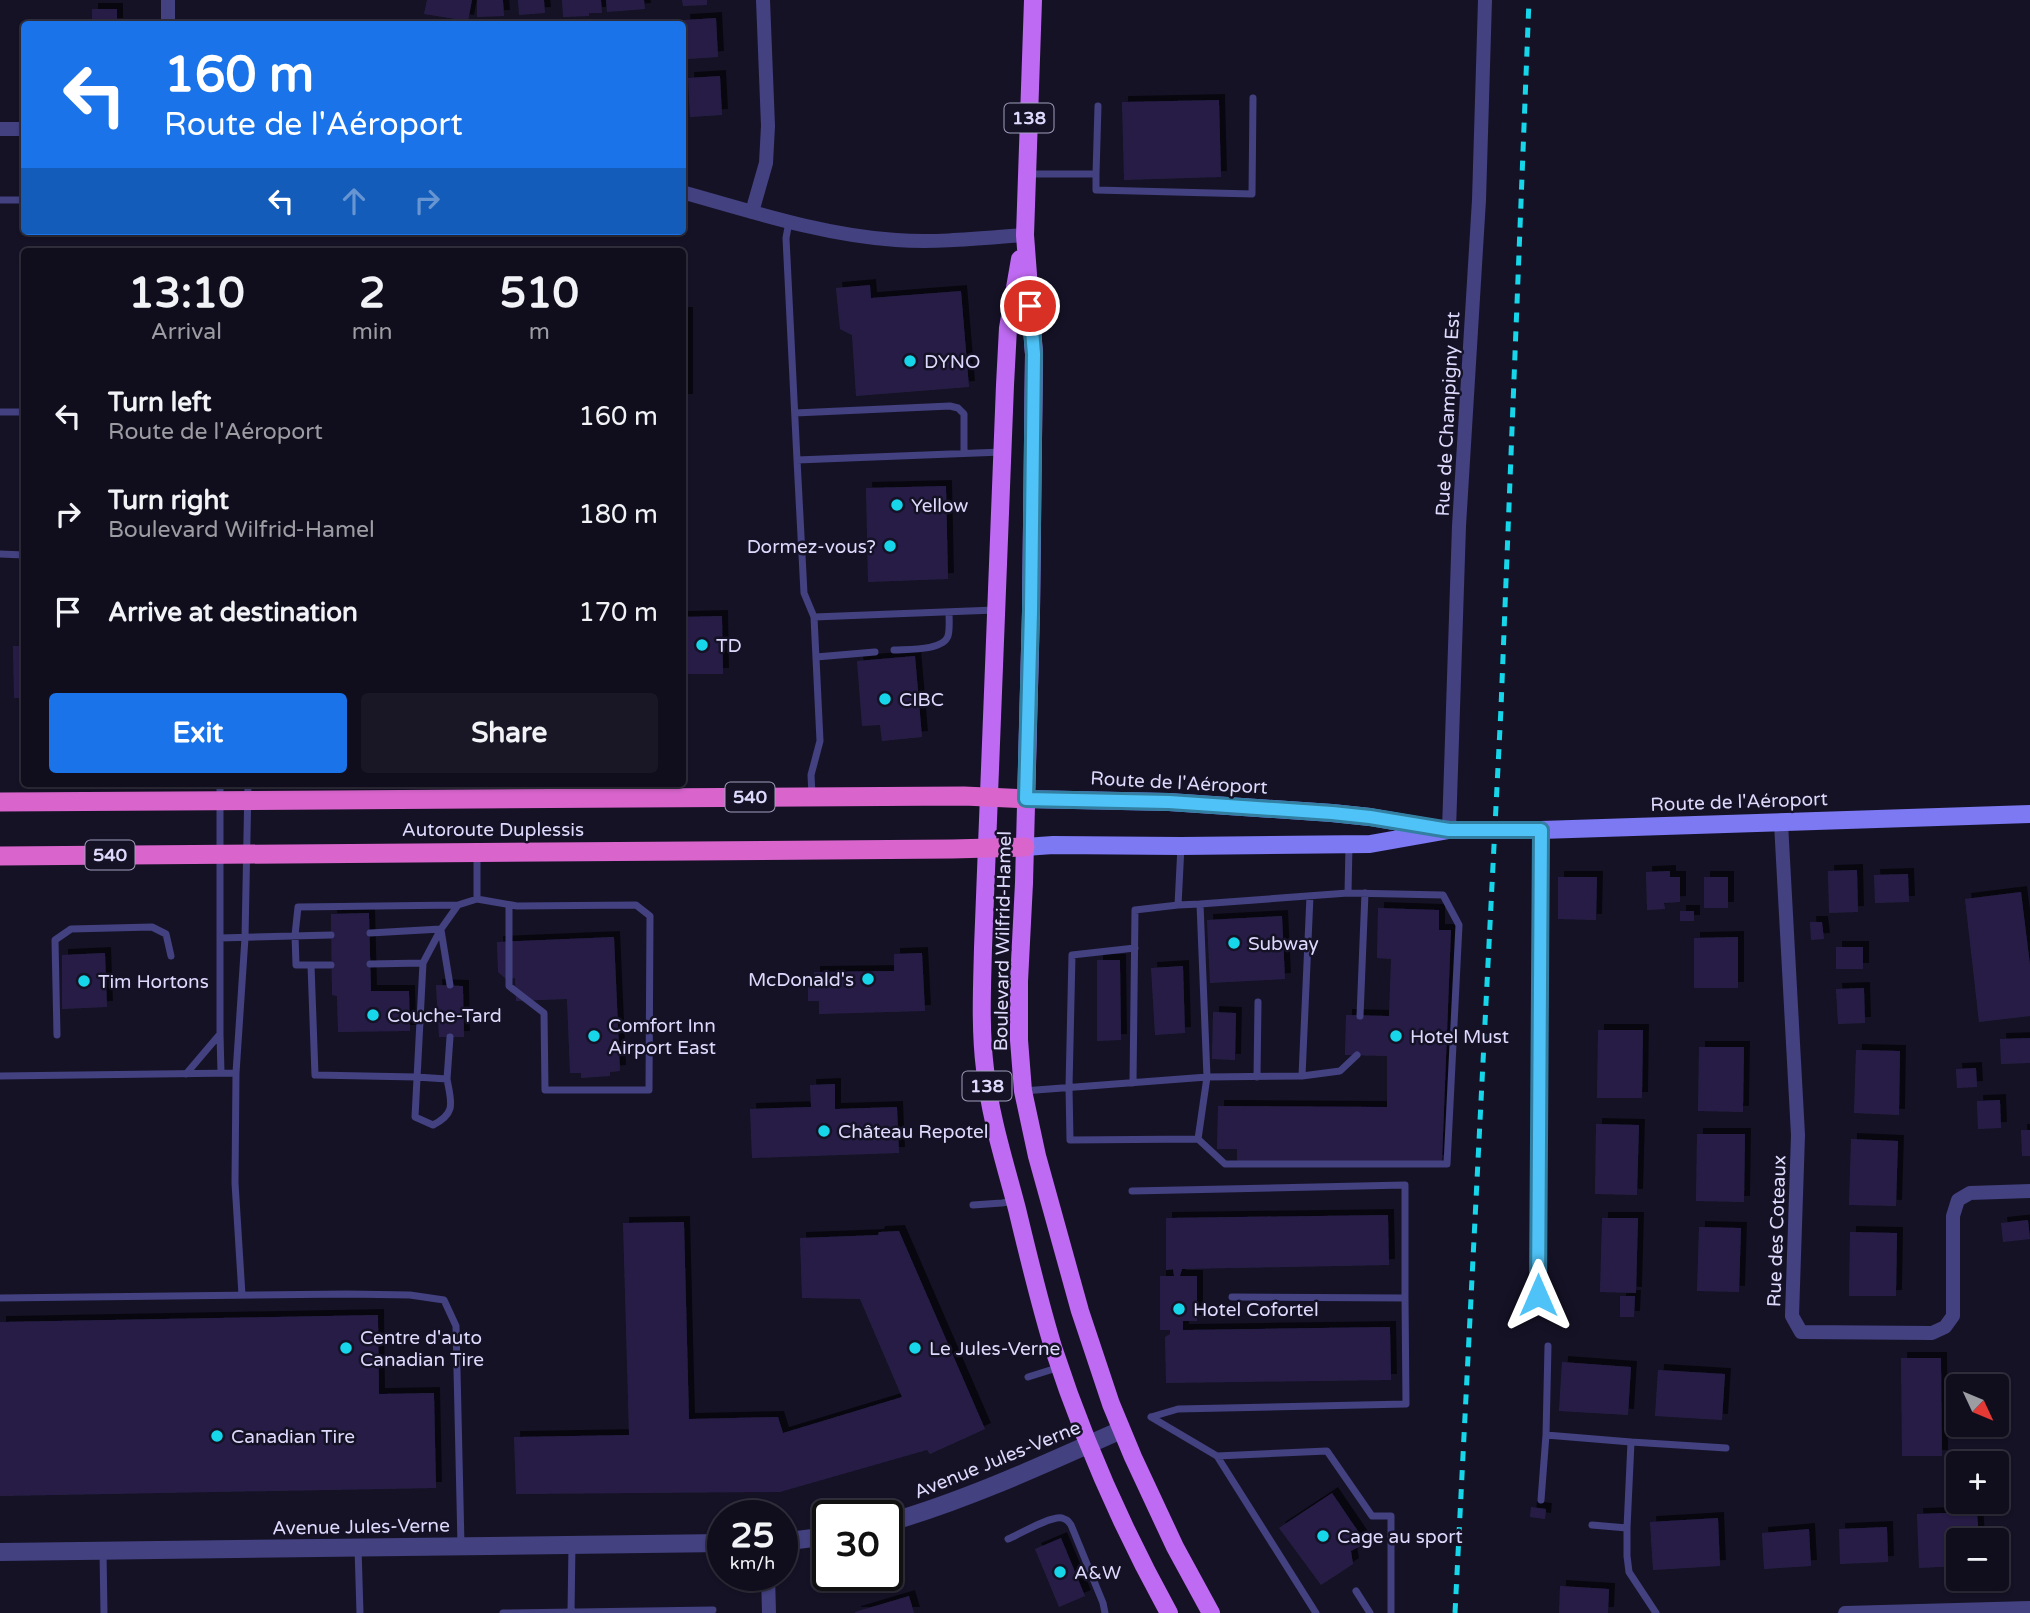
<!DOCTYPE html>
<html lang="en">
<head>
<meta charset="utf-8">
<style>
	:root { --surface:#100e1c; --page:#191725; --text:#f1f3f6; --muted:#9c9ca3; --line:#302e3b; --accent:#1a73e8 }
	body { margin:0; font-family:"Varela Round",sans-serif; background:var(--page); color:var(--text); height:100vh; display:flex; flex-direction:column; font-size:26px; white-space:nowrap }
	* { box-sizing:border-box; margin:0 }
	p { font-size:23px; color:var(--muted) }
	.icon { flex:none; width:38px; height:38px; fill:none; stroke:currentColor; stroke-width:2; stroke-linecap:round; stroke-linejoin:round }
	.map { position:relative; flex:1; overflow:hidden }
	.side { position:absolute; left:21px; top:248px; width:665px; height:539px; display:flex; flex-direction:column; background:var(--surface); border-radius:7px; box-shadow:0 2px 5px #0004,0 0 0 2px var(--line) }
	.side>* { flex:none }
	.banner { position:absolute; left:21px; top:21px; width:665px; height:214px; border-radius:7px; box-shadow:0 2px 5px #0004,0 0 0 2px var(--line); background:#1a73e8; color:#fff; overflow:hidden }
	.needle { width:46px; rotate:134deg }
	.controls { position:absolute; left:1946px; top:1374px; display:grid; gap:14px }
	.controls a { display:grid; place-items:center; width:63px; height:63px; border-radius:7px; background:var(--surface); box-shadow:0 2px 5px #0004,0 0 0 2px var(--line); font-size:35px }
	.speed { position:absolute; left:707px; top:1500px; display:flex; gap:14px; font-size:35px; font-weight:700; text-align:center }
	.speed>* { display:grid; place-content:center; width:91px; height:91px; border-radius:50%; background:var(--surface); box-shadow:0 2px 5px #0004,0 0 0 2px var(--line); line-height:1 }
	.speed small { font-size:18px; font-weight:400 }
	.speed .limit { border:4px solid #111; border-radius:10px; background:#fff; color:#111 }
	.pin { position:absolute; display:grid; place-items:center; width:60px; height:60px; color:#fff; margin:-30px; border:4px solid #fff; border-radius:50%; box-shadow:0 2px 7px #0007 }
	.me { position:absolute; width:77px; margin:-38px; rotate:0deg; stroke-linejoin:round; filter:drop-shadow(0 0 5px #0008) }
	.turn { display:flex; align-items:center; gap:24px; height:147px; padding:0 28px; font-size:32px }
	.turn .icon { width:91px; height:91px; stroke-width:2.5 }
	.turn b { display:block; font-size:49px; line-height:60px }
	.lanes { display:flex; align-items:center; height:66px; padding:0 28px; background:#0003; justify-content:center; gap:35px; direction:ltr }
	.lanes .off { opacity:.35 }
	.eta { display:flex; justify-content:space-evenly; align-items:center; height:119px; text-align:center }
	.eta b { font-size:42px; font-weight:700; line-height:49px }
	.button { display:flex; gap:14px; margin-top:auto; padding:14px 28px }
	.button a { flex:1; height:80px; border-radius:7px; background:var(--accent); color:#fff; font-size:28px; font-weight:700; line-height:80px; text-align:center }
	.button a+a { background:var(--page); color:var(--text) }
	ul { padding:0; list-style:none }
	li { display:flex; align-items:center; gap:21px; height:98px; padding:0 28px }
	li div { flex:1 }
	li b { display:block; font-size:26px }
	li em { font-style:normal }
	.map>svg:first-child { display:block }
	.building { fill:#271f45; filter:url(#shadow) }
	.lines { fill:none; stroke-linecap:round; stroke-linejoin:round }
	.service { stroke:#434180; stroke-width:7 }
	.minor { stroke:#434180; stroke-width:14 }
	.tertiary { stroke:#434180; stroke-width:18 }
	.secondary { stroke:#7c79f3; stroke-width:18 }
	.primary { stroke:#bf6af2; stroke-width:18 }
	.trunk { stroke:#d864cc; stroke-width:19 }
	.rail { stroke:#17d6ea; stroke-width:5; stroke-dasharray:10 9; stroke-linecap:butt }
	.route-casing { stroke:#337fa1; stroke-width:18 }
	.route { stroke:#4fc3f7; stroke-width:12 }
	.poi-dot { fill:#17d6ea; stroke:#151226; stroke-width:2.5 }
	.labels { text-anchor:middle; stroke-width:5; stroke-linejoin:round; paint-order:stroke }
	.shield { fill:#151226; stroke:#a19dbc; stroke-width:2 }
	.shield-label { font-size:18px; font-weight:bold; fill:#ddd9fc }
	.poi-label { font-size:19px; fill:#ddd9fc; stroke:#151226; text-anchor:start }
	.street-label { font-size:19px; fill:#ddd9fc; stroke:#151226 }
</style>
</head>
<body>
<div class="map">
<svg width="2030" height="1613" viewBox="0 0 2030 1613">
	<defs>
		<filter id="shadow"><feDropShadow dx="6" dy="-6" stdDeviation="0" flood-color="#0009"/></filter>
	</defs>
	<rect width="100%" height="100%" fill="#151226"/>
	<path class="building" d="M427,0h45l-4,21 -44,-7z
		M477,0h26l1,16 -27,1z
		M518,0h26l1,13 -26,2z
		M562,0h39l1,13h-13v3l-26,1z
		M606,0h38l1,9 -38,3z
		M682,0h25v5l-24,1z
		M92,9h25v15h-25z
		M716,18l2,39 -31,2 -3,-39z
		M720,76l2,39 -32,2 -2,-39z
		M1219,100l2,77 -97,3 -2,-78z
		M870,285l1,13 90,-7 8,96 -113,9 -4,-61 -12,-6 -4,-41z
		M682,313h5v87h-5z
		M946,486l2,93 -80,3 -2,-94z
		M722,616l1,58h-41v-57z
		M20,638h4v60h-10l-1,-52h7z
		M915,656l7,81 -40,4 -2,-16 -18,1 -5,-65z
		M1857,870l1,42 -29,1 -1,-42z
		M1670,871v6h10v25l-16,1 1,6 -18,1 -1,-38z
		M1908,874l1,28 -34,1 -1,-28z
		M1558,877h39l-1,43 -38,-1z
		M1704,877h24v31h-24z
		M2021,892l9,73v51l-51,6 -14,-123z
		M1378,908l61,2v20h12l-9,231 -205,1v-13h-20l1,-43 169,1v-51l-42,-1 1,-40 43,1 2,-57 -14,-1z
		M1680,911h14v10h-14z
		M369,913l2,78h38l1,40 -72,1 -1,-36 -5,-1 -1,-81z
		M1282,916l3,63 -75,4 -3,-63z
		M1810,922h12l2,17 -13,1z
		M614,937l6,134 -10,1v4l-29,2v-5h-11l-3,-74 -51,2 -1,-23 -9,1 -8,-7 -1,-30z
		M1738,937v51h-44v-50z
		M1836,947h27v22h-27z
		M105,953l2,54 -45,2v-54z
		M922,953l3,58 -106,3v-13h-11v-15l6,-1v-13l80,-1v-17z
		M1097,960h23l1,80 -24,1z
		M1183,966l2,67 -30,2 -4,-67z
		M436,985l27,1 1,51h-25z
		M1864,988l1,35 -27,1 -2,-35z
		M1213,1012l23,1 -1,47 -23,-1z
		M1598,1030h45l-1,68h-45z
		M2030,1038v25l-29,1 -1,-25z
		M1699,1047h45l-1,65 -45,-1z
		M1856,1050l44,1 -1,64 -45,-2z
		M1976,1068l1,19 -20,1 -1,-19z
		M835,1084v25l62,-2 2,46 -147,5 -2,-49 61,-2 -1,-22z
		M2000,1100l1,28 -23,1 -1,-28z
		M1596,1124l43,1 -2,70 -42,-1z
		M2021,1130h9v26h-8z
		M1697,1134h48l-1,68 -48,-1z
		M1851,1139l47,2 -2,65 -47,-1z
		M1388,1215l1,50 -207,4 -2,7h17v45h-14v9l207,-3 1,53 -225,3 -1,-46 5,-3v-4h-10v-54h14l-1,-7 -7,1v-52z
		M1602,1218h36l-2,75 -36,-1z
		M2028,1220l2,19 -27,3 -2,-19z
		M684,1222l5,197 89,-2 5,16 119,-36 -42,-98 -58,-1 -2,-60 78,-3 1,-3 20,-1 86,198 -55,25 -3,-4 -147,42 -264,2 -2,-57 115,-2 -6,-212z
		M1699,1227l42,1 -2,64 -42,-1z
		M1850,1232l47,1 -1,63h-47z
		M1620,1296h15l-1,21h-14z
		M378,1315l1,79 55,-1 2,95 -436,8v-174z
		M1901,1358h40l1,98h-40z
		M1562,1362l69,5 -3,48 -69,-4z
		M1658,1370l67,4 -3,46 -67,-4z
		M1332,1493l34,50 -15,8 2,13 -32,21 -42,-57z
		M1531,1507l15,2 -1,10 -15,-2z
		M1977,1512l2,28h-21v26l-39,2 -2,-54z
		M1718,1518l2,48 -67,4 -3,-48z
		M1887,1527l1,35 -48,2 -1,-35z
		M1809,1529l2,37 -47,3 -2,-36z
		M1061,1538l24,58 -26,11 -24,-58z
		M1560,1586l49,3 -1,24h-49z
		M909,1596l5,17h-59v-1z"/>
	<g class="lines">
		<path class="service" d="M1028,174h68v16l156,4 1,-96
			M1096,174l2,-68
			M0,200h24
			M789,222l-3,16 11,222 205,-8
			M0,412h24
			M795,413l155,-7 8,2 6,6v39
			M797,460l7,133 10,24 6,124 -9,34 1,20
			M0,554l24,1
			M814,617l181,-7
			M894,650c13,-1 49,1 54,-14 2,-7 1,-17 1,-24
			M816,657l59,-5
			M1181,846l-3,59 22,-1 7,173 -9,62
			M477,853v46l40,7 119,-1 14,11 -1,174h-104l-1,-77 -35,-27v-81
			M1310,896l-8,180 38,-5 17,-16
			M1200,904l148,-11
			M441,930l9,55
			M370,933l71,-4 17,-24 19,-6
			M220,938l111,-3
			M1135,948l-63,7 -3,132 1,53 128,-1 27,25h222l12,-239 -16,-30 -95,-2 1,-48
			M370,964l53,-1
			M311,965l4,110 101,2 31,2c4,23 10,34 -14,46l-18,-8 8,-154 18,-34
			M331,965h-35l-1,-30 3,-28 160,-2
			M1360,1016l5,-123
			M220,1034l1,39
			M57,1035l-2,-95 16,-11 81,-2 14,7 5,22
			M186,1074l34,-40v-250
			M0,1076l236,-3
			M1257,1077l1,-75
			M447,1079l3,-42
			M1133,1083l2,-173 43,-5
			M1023,1091l184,-14 95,-1
			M1132,1191l273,-6v113l-173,-1
			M973,1205l29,-2 12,-2
			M242,1295l-7,-112 1,-110 9,-135 3,-154
			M0,1298l347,-4 63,1 34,5 12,26 5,219
			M1548,1346l-2,89 85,7
			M1028,1377l32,-10
			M1151,1417l27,-8 228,-5 -1,-106
			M1151,1417l66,39 99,157
			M1217,1456l110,-5 45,65h19v97
			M1541,1500l5,-65
			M1592,1525l35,3v28l2,16 27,41
			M1627,1528l4,-86 95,6
			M1008,1539c12,-5 42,-23 54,-21 6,2 6,3 9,7l32,78 2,10
			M358,1548l2,65
			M103,1551l1,62
			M1356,1591l14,22
			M503,1613l210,-3
			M571,1613l1,-69"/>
		<path class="minor" d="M168,0v24
			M0,129h24
			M682,192c71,20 141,43 214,48 43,3 87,-2 129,-5
			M752,212l14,-49 2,-37 -5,-126
			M1781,823l17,312 -6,181 9,16 131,1 13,-6 8,-11v-100l5,-16 12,-7 60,-2
			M1449,830l10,-304 20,-326 6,-200
			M1538,1295l3,-465
			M768,1575l1,38
			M1845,1613l185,-5"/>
		<path class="tertiary" d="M887,1523c80,-23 158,-59 234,-93
			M782,1542l46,-6
			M0,1552l723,-9"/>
		<path class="secondary" d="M1026,799l143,3 163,11 38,4 64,11
			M1025,847l28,-2 128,1 189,-2 79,-14h92l489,-16"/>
		<path class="primary" d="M1033,0l-8,235 9,119 -3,257 -7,272 -5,98v59l4,51 14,65 43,155 31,93 22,53 42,90 36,66
			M1020,259l-12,69 -3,57 -22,563c-1,40 -3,81 2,121 5,48 20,94 32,140 11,46 22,92 36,138 30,92 69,181 116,266"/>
		<path class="trunk" d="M0,802l964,-6 62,3
			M0,856l952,-7 73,-2"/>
		<path class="rail" d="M1455,1613l46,-905 28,-708"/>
	</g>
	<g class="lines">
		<defs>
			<path id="route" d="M1030,306l4,48 -3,257 -5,188 143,3 163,11 38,4 79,13h92l-3,465"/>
		</defs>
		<use href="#route" class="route-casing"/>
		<use href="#route" class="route"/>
	</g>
	<g class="poi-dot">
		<circle cx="910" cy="361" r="7"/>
		<circle cx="897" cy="505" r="7"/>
		<circle cx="890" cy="546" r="7"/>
		<circle cx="702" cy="645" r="7"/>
		<circle cx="885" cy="699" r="7"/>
		<circle cx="1234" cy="943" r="7"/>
		<circle cx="868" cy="979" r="7"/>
		<circle cx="84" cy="981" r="7"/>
		<circle cx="373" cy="1015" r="7"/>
		<circle cx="594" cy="1036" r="7"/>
		<circle cx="1396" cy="1036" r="7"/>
		<circle cx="824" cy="1131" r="7"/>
		<circle cx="1179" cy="1309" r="7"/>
		<circle cx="346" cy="1348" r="7"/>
		<circle cx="915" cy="1348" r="7"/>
		<circle cx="217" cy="1436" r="7"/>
		<circle cx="1323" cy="1536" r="7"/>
		<circle cx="1060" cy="1572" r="7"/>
	</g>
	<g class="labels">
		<g class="shield">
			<rect x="1004.5" y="103.5" width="49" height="29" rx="5"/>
			<rect x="725.5" y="782.5" width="49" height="29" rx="5"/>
			<rect x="85.5" y="840.5" width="49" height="29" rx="5"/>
			<rect x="962.5" y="1071.5" width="49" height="29" rx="5"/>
		</g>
		<g class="shield-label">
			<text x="1029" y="124">138</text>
			<text x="750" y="803">540</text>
			<text x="110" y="861">540</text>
			<text x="987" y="1092">138</text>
		</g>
		<g class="poi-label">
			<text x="924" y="368">DYNO</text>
			<text x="911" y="512">Yellow</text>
			<text x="876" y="553" text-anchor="end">Dormez-vous?</text>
			<text x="716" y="652">TD</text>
			<text x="899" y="706">CIBC</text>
			<text x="1248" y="950">Subway</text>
			<text x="854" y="986" text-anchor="end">McDonald's</text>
			<text x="98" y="988">Tim Hortons</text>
			<text x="387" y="1022">Couche-Tard</text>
			<text x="608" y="1032">Comfort Inn<tspan x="608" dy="22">Airport East</tspan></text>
			<text x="1410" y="1043">Hotel Must</text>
			<text x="838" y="1138">Château Repotel</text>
			<text x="1193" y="1316">Hotel Cofortel</text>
			<text x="360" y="1344">Centre d'auto<tspan x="360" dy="22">Canadian Tire</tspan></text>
			<text x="929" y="1355">Le Jules-Verne</text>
			<text x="231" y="1443">Canadian Tire</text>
			<text x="1337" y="1543">Cage au sport</text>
			<text x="1074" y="1579">A&amp;W</text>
		</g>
		<g class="street-label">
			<text transform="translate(1447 414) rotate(-87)" y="7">Rue de Champigny Est</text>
			<text transform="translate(1179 782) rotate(3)" y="7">Route de l'Aéroport</text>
			<text transform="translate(1739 801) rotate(-2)" y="7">Route de l'Aéroport</text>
			<text x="493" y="836">Autoroute Duplessis</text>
			<text transform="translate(1002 941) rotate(-89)" y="7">Boulevard Wilfrid-Hamel</text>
			<text transform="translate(1776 1231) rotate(-88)" y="7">Rue des Coteaux</text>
			<text transform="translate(997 1459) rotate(-22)" y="7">Avenue Jules-Verne</text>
			<text transform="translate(361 1526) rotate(-1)" y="7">Avenue Jules-Verne</text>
		</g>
	</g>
</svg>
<div class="controls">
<a><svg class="needle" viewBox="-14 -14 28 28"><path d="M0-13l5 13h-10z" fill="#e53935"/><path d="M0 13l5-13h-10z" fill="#9c9ca3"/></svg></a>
<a>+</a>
<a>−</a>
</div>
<div class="speed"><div>25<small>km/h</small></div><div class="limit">30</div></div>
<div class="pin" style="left:1030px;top:306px;background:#d93025"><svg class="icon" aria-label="arrive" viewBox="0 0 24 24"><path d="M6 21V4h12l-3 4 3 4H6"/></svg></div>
<svg class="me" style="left:1538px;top:1295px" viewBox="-20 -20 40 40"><path d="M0-17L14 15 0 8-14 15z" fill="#4fc3f7" stroke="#fff" stroke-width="4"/></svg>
<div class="banner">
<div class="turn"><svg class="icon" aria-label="left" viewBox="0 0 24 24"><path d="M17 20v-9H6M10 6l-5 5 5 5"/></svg><div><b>160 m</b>Route de l'Aéroport</div></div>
<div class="lanes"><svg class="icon" aria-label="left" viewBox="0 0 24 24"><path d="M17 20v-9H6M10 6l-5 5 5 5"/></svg><svg class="icon off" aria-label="ahead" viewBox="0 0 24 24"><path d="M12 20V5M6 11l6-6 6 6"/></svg><svg class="icon off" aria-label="right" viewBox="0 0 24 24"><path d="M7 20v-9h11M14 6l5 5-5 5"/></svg></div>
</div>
<section class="side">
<div class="eta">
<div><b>13:10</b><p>Arrival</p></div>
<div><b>2</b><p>min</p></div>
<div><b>510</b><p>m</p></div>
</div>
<ul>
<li><svg class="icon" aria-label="left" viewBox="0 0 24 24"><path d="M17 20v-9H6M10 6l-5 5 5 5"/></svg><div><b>Turn left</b><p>Route de l'Aéroport</p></div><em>160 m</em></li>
<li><svg class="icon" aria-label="right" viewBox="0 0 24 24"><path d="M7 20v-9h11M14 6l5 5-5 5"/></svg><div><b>Turn right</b><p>Boulevard Wilfrid-Hamel</p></div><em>180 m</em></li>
<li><svg class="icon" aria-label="arrive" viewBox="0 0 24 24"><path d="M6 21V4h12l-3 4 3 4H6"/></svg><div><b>Arrive at destination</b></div><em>170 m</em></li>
</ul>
<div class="button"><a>Exit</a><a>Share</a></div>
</section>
</div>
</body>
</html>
